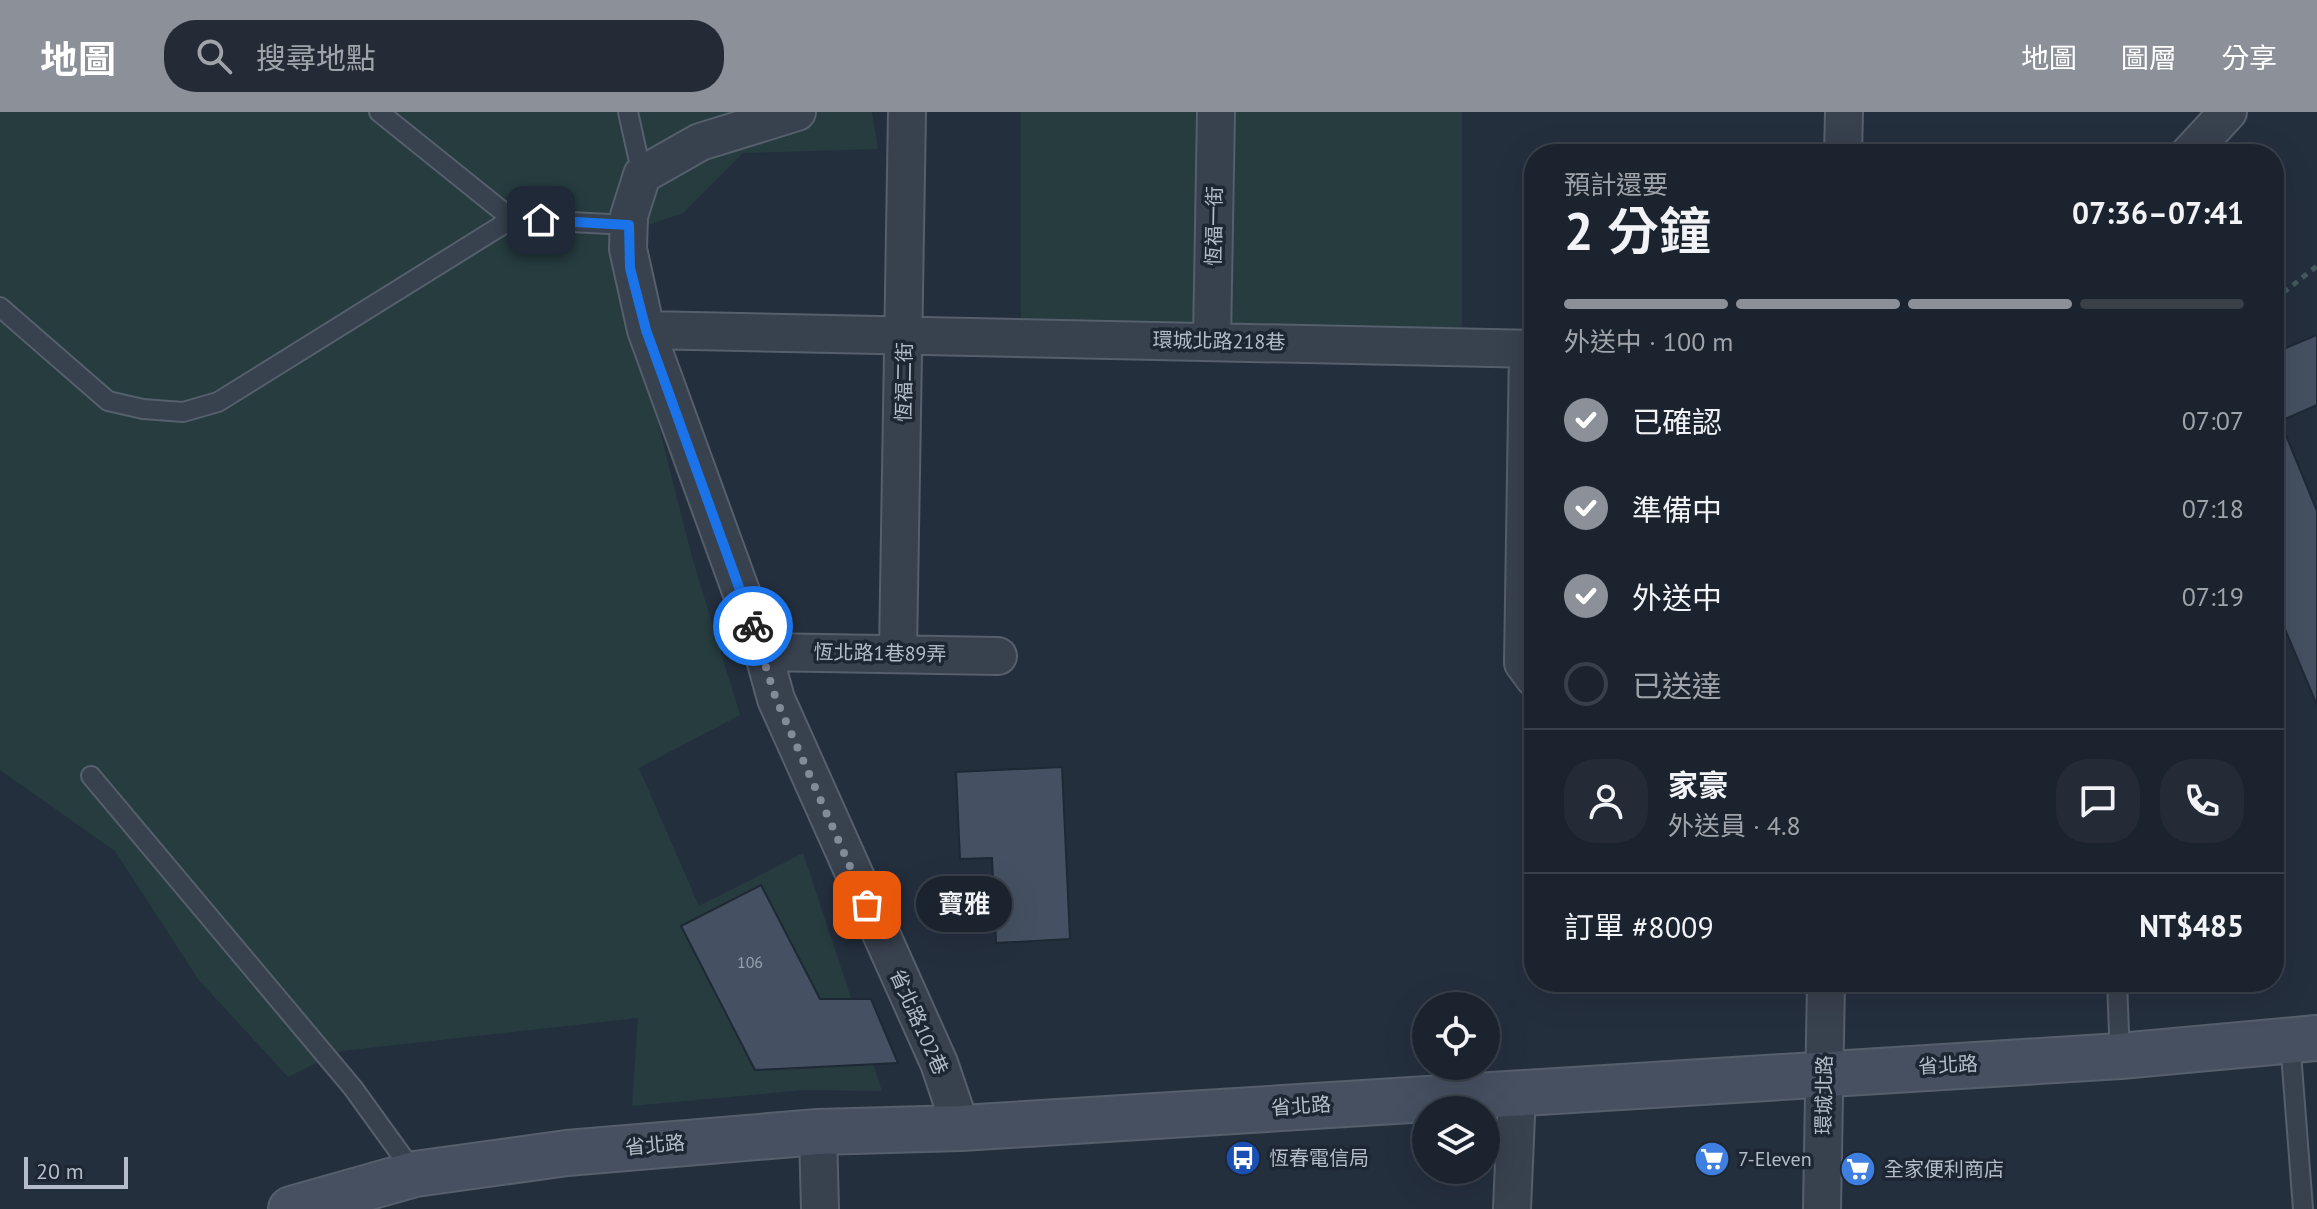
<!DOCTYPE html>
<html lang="zh-TW">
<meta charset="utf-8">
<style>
:root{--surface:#1b232e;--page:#242b36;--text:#f1f3f6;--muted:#a0a4aa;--line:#39404a;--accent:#8c9099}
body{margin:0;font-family:"PT Sans","Noto Sans TC",sans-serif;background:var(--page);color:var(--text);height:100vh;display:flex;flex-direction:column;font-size:30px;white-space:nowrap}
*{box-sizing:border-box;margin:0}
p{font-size:26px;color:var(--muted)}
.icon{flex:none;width:44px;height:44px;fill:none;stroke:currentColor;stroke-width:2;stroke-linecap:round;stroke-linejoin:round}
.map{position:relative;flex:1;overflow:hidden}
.sheet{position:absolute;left:1524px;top:32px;width:760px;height:848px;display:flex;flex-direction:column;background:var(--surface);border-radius:32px;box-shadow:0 8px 32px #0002,0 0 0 2px var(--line)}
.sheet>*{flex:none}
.buttons{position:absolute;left:1412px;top:880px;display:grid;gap:16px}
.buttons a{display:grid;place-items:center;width:88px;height:88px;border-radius:50%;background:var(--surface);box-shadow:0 8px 32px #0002,0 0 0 2px var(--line);font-size:40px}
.scale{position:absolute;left:24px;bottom:20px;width:104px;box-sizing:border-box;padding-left:8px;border:4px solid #b4bcc9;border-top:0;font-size:22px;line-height:28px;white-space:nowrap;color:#b4bcc9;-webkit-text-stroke:6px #1d2633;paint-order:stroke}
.pin{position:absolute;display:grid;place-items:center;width:68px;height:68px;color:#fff;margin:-34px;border-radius:16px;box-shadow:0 4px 12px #0006}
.courier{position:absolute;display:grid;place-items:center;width:80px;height:80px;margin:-40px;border:6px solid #1a73e8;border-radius:50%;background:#fff;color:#222;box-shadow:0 2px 10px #0007}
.bubble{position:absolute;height:56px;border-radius:28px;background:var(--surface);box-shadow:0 8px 32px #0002,0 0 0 2px var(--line);font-size:26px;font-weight:600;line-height:56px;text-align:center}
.headline em{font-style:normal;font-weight:600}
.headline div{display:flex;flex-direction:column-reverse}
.headline{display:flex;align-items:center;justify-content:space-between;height:136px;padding:0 40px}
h1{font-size:52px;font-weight:600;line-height:60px}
.bar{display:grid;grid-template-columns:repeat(4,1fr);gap:12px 8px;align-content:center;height:96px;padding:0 40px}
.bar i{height:10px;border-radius:6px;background:var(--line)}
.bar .active{background:var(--accent)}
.bar p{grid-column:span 4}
.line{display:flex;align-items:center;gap:20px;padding:0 40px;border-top:2px solid var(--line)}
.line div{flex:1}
.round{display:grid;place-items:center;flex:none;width:84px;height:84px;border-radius:32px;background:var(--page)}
ol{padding:0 40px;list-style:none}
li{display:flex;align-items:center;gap:24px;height:88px}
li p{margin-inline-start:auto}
li .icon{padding:8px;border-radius:50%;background:var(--accent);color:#fff;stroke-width:4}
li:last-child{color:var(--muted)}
li i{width:44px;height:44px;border:4px solid var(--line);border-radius:50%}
header{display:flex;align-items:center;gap:48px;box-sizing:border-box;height:112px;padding:0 40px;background:var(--accent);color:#fff}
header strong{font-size:38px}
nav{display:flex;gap:44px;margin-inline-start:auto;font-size:28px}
.search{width:560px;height:72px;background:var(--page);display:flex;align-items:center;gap:20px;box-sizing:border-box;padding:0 28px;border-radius:32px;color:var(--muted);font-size:30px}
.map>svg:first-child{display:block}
.green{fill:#263c3f}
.building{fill:#455162;stroke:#1f2835;stroke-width:2}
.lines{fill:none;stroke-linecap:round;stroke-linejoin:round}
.lane-casing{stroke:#565f6c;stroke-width:22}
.street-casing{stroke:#565f6c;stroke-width:40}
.secondary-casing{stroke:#565f6c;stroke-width:48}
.path{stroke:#44595c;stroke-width:5;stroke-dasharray:6 6;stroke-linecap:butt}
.lane{stroke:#38414e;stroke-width:18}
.street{stroke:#38414e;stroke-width:36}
.secondary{stroke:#465061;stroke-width:44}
.done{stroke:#828b98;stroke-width:8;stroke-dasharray:0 14.4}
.route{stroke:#1a73e8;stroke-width:10}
.labels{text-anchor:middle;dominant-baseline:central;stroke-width:7;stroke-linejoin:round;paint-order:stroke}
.number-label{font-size:16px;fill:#98a1af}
.street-label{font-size:20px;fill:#b4bcc9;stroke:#1d2633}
.poi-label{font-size:20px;fill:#b4bcc9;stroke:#1d2633;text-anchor:start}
</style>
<header>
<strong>地圖</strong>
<div class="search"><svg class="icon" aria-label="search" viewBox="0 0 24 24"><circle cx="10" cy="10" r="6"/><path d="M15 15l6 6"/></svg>搜尋地點</div>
<nav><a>地圖</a><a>圖層</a><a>分享</a></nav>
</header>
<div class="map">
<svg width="2317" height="1097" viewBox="0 0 2317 1097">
<rect width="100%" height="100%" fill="#242f3e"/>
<path class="green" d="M0 0H872L878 37 743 41 683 101 611 126 692 445 740 603 639 656 699 794 803 741 882 979 805 978 632 994 638 906 341 939 288 965 198 867 115 739 0 658Z
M1021 0H1462V230L1021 216Z"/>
<path class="building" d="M2317 223V293L2278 310 2274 300V241Z
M2285 321 2317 399V593L2274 491V326Z
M1062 655 1070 827 996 831 992 746 960 747 956 660Z
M761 773 820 887H871L898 951 755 958 681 814Z"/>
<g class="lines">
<defs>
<path id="lane" d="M379 0 512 107 629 113
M628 0 642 63
M0 195 108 289 143 297 183 300 218 290 512 107
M91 664 353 976 415 1062
M2117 870 2120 944
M2290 928 2303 1097"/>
<path id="street" d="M797 0 700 30 642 63 629 104 628 137 646 218 763 540 776 587 939 951 961 1016
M1843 42 1844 0
M2189 42 2228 0
M646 218 1534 237
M1212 228 1216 0
M1528 237 1523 551 1534 566
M763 540 998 544
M898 540 907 0
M818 1020 820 1097
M1512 1097 1517 980
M1822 1097 1826 870"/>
<path id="secondary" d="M291 1097 415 1062 567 1041 818 1020 961 1016 2120 944 2317 926"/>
</defs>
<use href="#lane" class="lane-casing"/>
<use href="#street" class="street-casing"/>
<use href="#secondary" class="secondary-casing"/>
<path class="path" d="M2274 188 2317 154"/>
<use href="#lane" class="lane"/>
<use href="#street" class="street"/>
<use href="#secondary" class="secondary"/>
</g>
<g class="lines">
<path class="done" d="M753 514 776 587 867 793"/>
<path class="route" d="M541 108 629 113 630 156 646 218 753 514"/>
</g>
<defs>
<symbol id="bus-disc" viewBox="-11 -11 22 22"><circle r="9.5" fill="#1a4fb4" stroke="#1d2633"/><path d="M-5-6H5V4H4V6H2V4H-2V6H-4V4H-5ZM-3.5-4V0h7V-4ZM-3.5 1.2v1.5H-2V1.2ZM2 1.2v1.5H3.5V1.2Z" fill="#fff"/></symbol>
<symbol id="supermarket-disc" viewBox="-11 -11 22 22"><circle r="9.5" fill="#3f7fe0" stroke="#1d2633"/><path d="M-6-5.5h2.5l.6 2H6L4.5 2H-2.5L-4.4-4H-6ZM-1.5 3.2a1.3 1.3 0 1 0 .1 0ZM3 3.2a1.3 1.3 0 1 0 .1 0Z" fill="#fff"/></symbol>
</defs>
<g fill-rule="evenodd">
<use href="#bus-disc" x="1223" y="1026" width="40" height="40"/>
<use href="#supermarket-disc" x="1692" y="1027" width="40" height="40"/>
<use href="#supermarket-disc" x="1838" y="1037" width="40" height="40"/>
</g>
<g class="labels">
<g class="number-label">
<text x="750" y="850">106</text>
</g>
<g class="street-label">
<text transform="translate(1214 114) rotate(-89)">恆福一街</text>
<text transform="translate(1219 229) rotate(1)">環城北路218巷</text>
<text transform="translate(904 270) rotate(-89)">恆福二街</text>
<text transform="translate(880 541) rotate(1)">恆北路1巷89弄</text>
<text transform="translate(919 910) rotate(66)">省北路102巷</text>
<text transform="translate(1948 953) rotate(-3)">省北路</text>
<text transform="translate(1824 983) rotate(-89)">環城北路</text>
<text transform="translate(1301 994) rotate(-4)">省北路</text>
<text transform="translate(655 1033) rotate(-5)">省北路</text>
</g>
<g class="poi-label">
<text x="1269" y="1046">恆春電信局</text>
<text x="1738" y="1047">7-Eleven</text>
<text x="1884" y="1057">全家便利商店</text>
</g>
</g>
</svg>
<div class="buttons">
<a><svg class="icon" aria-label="locate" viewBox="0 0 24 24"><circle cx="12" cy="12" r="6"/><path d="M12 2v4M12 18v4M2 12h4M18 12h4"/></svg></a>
<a><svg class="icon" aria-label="layers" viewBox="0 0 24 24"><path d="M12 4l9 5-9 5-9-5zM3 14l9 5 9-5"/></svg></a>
</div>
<div class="scale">20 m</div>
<div class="pin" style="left:867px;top:793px;background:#ea580c"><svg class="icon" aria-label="bag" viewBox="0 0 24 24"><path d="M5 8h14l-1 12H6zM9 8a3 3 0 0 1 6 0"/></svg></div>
<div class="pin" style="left:541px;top:108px;background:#1f2937"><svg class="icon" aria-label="home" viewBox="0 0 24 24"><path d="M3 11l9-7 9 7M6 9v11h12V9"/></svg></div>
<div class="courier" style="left:753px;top:514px"><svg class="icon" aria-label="bike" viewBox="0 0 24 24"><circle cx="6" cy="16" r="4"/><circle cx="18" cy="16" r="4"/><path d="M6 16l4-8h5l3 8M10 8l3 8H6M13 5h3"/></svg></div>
<div class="bubble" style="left:916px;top:764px;width:96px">寶雅</div>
<section class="sheet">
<div class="headline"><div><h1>2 分鐘</h1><p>預計還要</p></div><em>07:36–07:41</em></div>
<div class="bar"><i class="active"></i><i class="active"></i><i class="active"></i><i></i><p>外送中 · 100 m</p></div>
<ol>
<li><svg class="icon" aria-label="check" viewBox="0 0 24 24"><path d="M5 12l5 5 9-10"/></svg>已確認<p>07:07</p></li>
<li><svg class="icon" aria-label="check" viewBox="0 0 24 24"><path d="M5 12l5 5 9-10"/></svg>準備中<p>07:18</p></li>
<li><svg class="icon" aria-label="check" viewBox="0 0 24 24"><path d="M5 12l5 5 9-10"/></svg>外送中<p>07:19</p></li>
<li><i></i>已送達</li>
</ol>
<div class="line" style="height:144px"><a class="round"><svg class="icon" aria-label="person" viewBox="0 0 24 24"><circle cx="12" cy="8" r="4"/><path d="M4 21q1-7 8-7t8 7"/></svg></a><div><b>家豪</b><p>外送員 · 4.8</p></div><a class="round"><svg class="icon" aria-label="chat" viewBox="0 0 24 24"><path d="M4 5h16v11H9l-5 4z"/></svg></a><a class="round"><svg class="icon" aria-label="phone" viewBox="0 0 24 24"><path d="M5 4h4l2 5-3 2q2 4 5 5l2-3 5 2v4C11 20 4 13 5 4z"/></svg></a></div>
<div class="line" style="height:104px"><div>訂單 #8009</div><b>NT$485</b></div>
</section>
</div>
